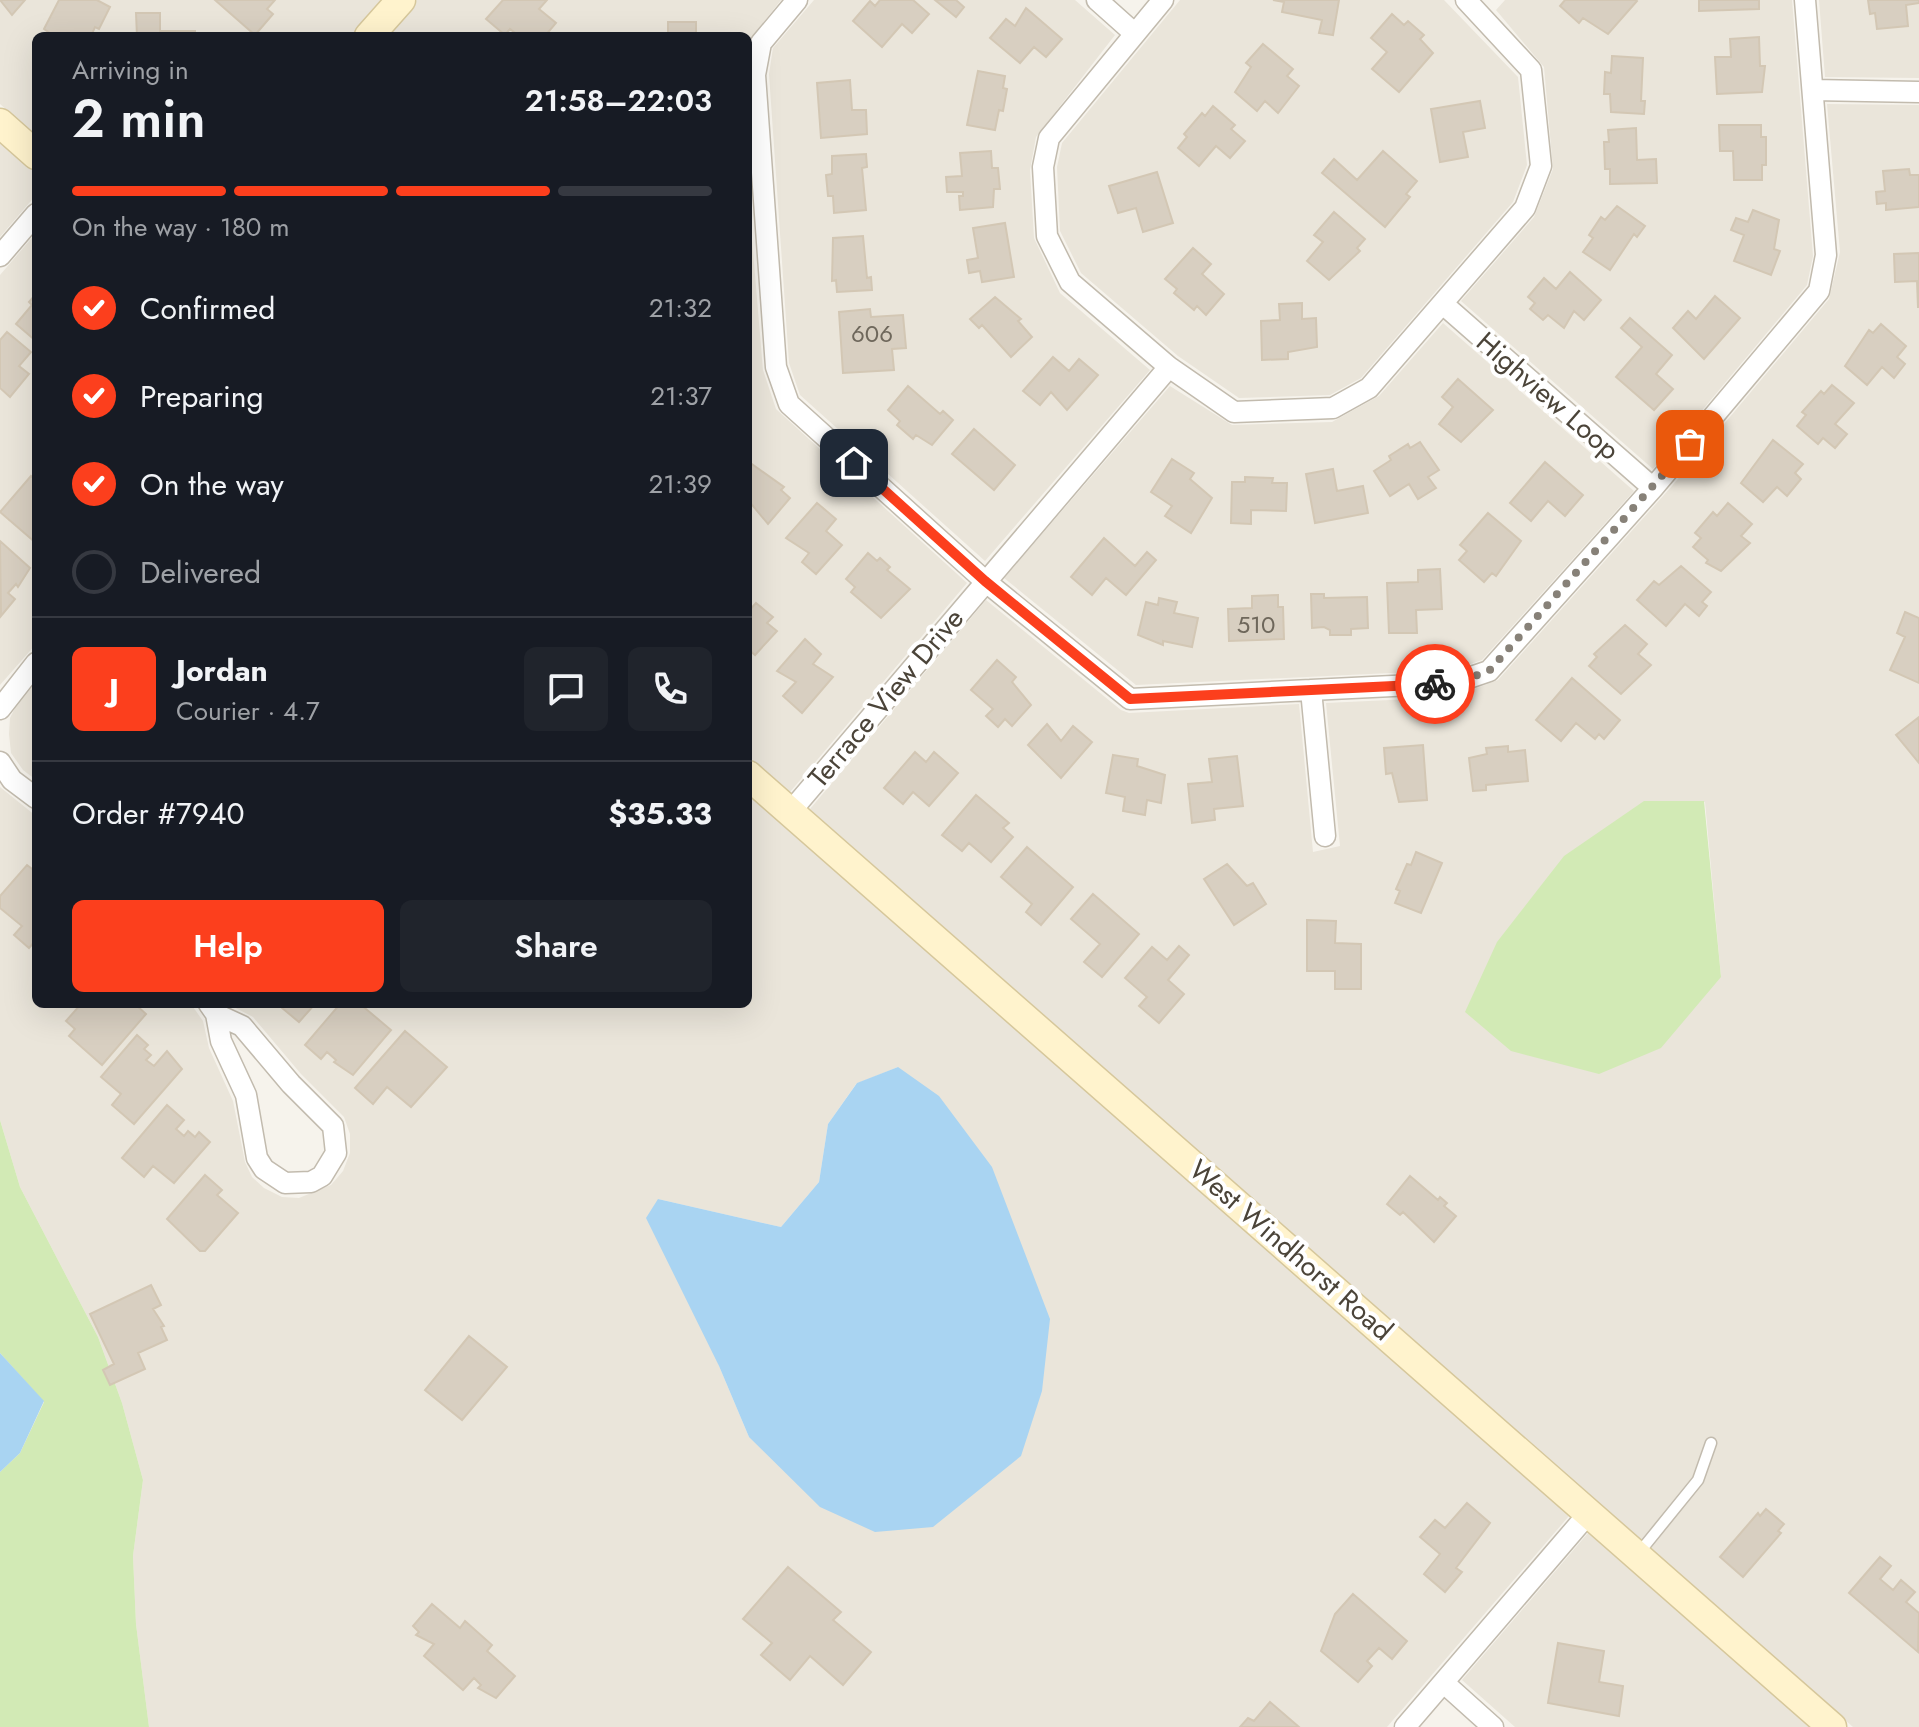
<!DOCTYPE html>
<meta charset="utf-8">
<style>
:root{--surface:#171b24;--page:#20242c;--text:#f1f3f6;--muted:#9ea1a6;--line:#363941;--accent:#fc3f1d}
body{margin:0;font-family:Jost,sans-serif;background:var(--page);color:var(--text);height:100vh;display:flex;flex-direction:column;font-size:30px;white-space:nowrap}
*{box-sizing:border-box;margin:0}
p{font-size:26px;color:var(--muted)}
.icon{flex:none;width:44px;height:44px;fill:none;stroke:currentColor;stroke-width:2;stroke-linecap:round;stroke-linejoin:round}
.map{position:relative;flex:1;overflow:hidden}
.side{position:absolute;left:32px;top:32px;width:720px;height:976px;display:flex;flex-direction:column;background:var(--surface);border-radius:12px;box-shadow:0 8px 32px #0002}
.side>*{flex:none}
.pin{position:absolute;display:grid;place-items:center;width:68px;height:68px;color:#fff;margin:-34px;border-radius:16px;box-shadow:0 4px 12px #0006}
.courier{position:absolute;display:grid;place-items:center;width:80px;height:80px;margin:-40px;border:6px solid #fc3f1d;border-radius:50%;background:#fff;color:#222;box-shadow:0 2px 10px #0007}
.headline em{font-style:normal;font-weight:600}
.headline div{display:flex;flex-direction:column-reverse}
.headline{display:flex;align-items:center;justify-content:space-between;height:136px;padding:0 40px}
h1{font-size:52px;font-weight:600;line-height:60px}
.bar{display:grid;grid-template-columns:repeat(4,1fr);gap:12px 8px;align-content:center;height:96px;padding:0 40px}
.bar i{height:10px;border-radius:6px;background:var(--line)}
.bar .selected{background:var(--accent)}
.bar p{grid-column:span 4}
.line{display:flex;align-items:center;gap:20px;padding:0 40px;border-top:2px solid var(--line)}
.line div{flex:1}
.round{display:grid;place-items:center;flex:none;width:84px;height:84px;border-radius:12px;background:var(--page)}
ol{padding:0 40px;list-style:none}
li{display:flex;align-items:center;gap:24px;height:88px}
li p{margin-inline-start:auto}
li .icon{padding:8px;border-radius:50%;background:var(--accent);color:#fff;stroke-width:4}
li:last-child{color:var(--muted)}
li i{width:44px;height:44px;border:4px solid var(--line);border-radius:50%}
.primary-button{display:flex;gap:16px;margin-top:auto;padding:16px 40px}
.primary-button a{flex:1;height:92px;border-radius:12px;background:var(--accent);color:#fff;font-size:32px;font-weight:600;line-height:92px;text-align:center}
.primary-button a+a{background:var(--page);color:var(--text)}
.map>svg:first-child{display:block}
.residential{fill:#eae5da;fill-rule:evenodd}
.green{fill:#d2eab5}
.water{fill:#a9d4f2}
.building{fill:#d8cfc1;stroke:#d3c7b4;stroke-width:2}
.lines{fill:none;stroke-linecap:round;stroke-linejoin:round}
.lane-casing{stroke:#c2bbae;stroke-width:13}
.street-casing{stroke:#c2bbae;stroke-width:23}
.secondary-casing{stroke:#d6c79b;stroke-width:31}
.lane{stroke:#fff;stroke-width:10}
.street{stroke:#fff;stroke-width:20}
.secondary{stroke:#fff3cd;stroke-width:28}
.done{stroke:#878178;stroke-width:8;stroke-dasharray:0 14.4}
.route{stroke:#fc3f1d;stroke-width:10}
.labels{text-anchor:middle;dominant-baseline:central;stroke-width:8;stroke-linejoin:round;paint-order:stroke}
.number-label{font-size:24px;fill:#6e675b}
.street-label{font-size:28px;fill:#4b4439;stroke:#fff}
</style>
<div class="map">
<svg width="1919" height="1727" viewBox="0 0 1919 1727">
<rect width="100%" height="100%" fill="#f6f3ec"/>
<path class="residential" d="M0 0H384L353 36H36V136L0 104Z
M417 0H781L748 42V36H386Z
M814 0H1075L1115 35 1036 137 1030 170 1034 238 1060 293 1150 370 985 561 800 395 789 363 769 74 773 48Z
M1180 0H1444L1518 77 1527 165 1513 202 1361 378 1330 395 1239 398 1178 356 1081 273 1060 231 1057 167 1062 143Z
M1505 0H1792L1813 256 1807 285 1653 469 1461 301 1534 217 1553 169 1544 67 1496 10Z
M1819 0H1919V78L1825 77Z
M1827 104 1919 105V1727H1853L810 809 986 600 1121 710 1129 713 1299 704 1313 852 1340 846 1326 703 1453 697 1498 680 1672 486 1829 299 1840 252ZM1644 801 1705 802 1721 977Z
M0 142 36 174V195L0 237Z
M36 233V644L0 685V275Z
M748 239H752L763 370 776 409 967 583 790 792 748 756Z
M1443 323 1634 491 1482 660 1453 670 1136 685 1004 578 1170 386 1232 425 1332 422 1379 396Z
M36 682V780L23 770 11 753 9 734 10 718 17 704Z
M0 787 36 816V1004H191L203 1021 209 1048 233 1101 245 1162 252 1177 264 1188 282 1197 299 1198 331 1185 343 1171 350 1153V1134L344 1117 301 1074 253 1017 228 1004H748V793L1569 1516 1387 1727H149L136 1624 133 1556 143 1480 122 1403 98 1337 20 1187 0 1120ZM898 1067 749 1437 719 1366 658 1199 781 1227 819 1182 828 1124 856 1084Z
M1588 1533 1810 1727H1515L1462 1680Z"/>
<path class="green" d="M1644 801H1704L1721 977 1661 1048 1599 1074 1511 1051 1465 1012 1497 942 1564 856Z
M0 1120 20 1187 98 1337 122 1403 143 1480 133 1556 136 1624 149 1727H0V1472L20 1453 44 1402 0 1353Z"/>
<path class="water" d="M898 1067 939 1096 992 1167 1050 1319 1042 1391 1021 1456 933 1527 875 1532 820 1507 749 1437 719 1366 646 1218 658 1199 781 1227 819 1182 828 1124 857 1083Z
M0 1353 44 1401 20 1453 0 1472Z"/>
<path class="building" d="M0 0H25L12 15Z
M59 0H97L110 7 99 29 95 27 91 36H54L44 29Z
M215 0H275L267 9 273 14 255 35Z
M503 0H547L539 9 556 23 545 36H519L510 29 505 35 486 19Z
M880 0H913L929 14 912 33 902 24 882 47 853 21 870 1 875 6Z
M935 0H956L964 7 956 17Z
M1273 0H1339L1333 35 1319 33 1322 20 1282 12 1284 2Z
M1565 0H1636L1637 1 1608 34 1583 18 1579 23 1560 6Z
M1699 0H1759V9L1699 11Z
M1868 0H1919V3L1906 5 1908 26 1877 29 1875 13 1870 14Z
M1026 8 1062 39 1046 57 1034 47 1020 63 990 38 1006 19 1015 26Z
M136 13H160V31H195V36H137Z
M1392 14 1404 25 1408 21 1424 35 1420 39 1433 53 1399 92 1372 69 1387 52 1371 38Z
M668 22H696V35L701 36H668Z
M1759 37 1760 66H1765L1762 92 1717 94 1715 57H1731L1730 39Z
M1263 44 1293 69 1287 76 1299 86 1278 113 1265 101 1257 111 1235 92 1251 67 1246 63Z
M1612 56 1643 58 1641 101H1645L1644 114 1611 112 1610 94H1604L1605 72 1611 73Z
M978 71 1005 76 1003 88 1007 89 1003 111 999 110 995 130 967 125Z
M850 80 852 110H866L867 134 821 138 817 83Z
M1480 101 1485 128 1463 132 1468 157 1440 162 1431 109Z
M1213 106 1235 125 1231 129 1245 141 1230 158 1216 146 1199 166 1178 148 1187 137 1184 134 1202 113 1205 116Z
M1719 125H1761V137H1766V165H1762V180H1734L1733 151H1720Z
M1636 128 1637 160 1656 159 1657 183 1610 184V169H1605L1604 142H1609L1608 130Z
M991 151 992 168H998L1000 189H994L993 207 960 210 959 196H963V192H947L946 177 962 176 960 153Z
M1383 151 1417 181 1406 194 1410 197 1385 227 1322 173 1334 159 1357 180Z
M866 154 867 167 862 168 866 210 834 213 833 196H828L826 175 832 174V156Z
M1909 169 1910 175H1919V207L1886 210V203L1877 204 1876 192 1885 191 1883 171Z
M1157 172 1173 223 1143 232 1136 208 1118 213 1109 186Z
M1617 206 1645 226 1637 237 1634 234 1610 270 1583 252 1593 238 1589 235 1601 217 1605 220Z
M1753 210 1779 220 1774 249 1780 251 1771 275 1734 261 1744 235 1731 230 1736 218 1748 222Z
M1334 212 1365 239 1357 248 1360 251 1329 280 1307 261 1323 242 1314 235Z
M1005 223 1014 277 982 282 980 271 969 273 967 260 978 258 973 228Z
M863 236 867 278 871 277 872 290 837 292 836 280 832 281 833 238Z
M1193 248 1211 264 1202 274 1224 294 1206 315 1197 306 1194 310 1174 293 1177 289 1165 279Z
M1919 253V307H1918L1917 281 1895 282 1894 254Z
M1570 272 1601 300 1584 320 1574 311 1564 328 1548 315 1543 320 1530 309 1535 303 1528 297 1544 278 1556 289Z
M36 294V341L16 324 32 305 29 302Z
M1715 296 1740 318 1704 359 1673 328 1688 311 1696 319Z
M995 297 1021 319 1018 321 1032 337 1011 357 982 325 979 328 970 319Z
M1302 303V319L1316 318 1317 347 1288 352V359L1262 360 1261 321 1280 320 1279 304Z
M870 309 871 317 903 315 906 348 892 349 894 370 843 373 839 312Z
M1630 318 1672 355 1656 374 1673 389 1654 410 1616 377 1642 347 1621 328Z
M1881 324 1906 346 1897 357 1905 364 1894 378 1882 367 1867 385 1845 366 1869 330 1873 333Z
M7 332 31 352 19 366 29 374 10 397 0 388V340Z
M1053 357 1069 371 1079 359 1098 375 1067 410 1051 392 1040 405 1023 391Z
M1458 379 1493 410 1461 442 1439 424 1453 407 1442 397Z
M1832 385 1854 403 1835 424 1847 434 1835 448 1823 438 1818 444 1797 426 1806 415 1802 412 1821 391 1824 394Z
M908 386 940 414 943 411 953 420 932 445 916 435 913 439 897 425 900 421 888 410Z
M974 429 1015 465 994 490 952 454Z
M1773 440 1803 464 1795 473 1801 479 1787 496 1777 487 1763 502 1741 483Z
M1420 442 1439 470 1428 477 1436 488 1418 499 1409 484 1390 496 1374 471 1391 460 1389 456 1408 444 1410 448Z
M1172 459 1194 473 1190 479 1212 498 1191 533 1165 516 1172 506 1151 492Z
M749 462 784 487 781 490 790 498 768 524 748 500Z
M1545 462 1583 495 1565 516 1548 501 1531 521 1510 503Z
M1333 469 1337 491 1363 486 1368 513 1315 523 1306 474Z
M31 476 36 480V543L0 512Z
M1245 477 1273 478 1272 483H1287L1286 511 1251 510V524L1231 523 1232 482H1245Z
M817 503 836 519 826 531 842 545 816 574 802 562 809 553 786 538Z
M1728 503 1752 524 1741 536 1750 543 1721 571 1706 563 1708 560 1693 547 1701 538 1695 533 1713 512 1717 516Z
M1488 513 1521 541 1496 576 1492 573 1484 582 1459 560 1467 551 1460 545Z
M1104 538 1135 566 1147 552 1156 560 1126 595 1106 578 1092 595 1071 577Z
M0 541 30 568 18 587 16 584 8 593 15 599 1 616Z
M868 553 877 561 880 558 890 567 887 570 910 589 881 618 851 592 855 587 846 579Z
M1681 566 1711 592 1702 602 1707 606 1699 616 1685 604 1666 626 1637 600 1654 581 1659 585Z
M1440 569 1442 609 1416 610 1417 633H1389L1387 583 1418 582V570Z
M1311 594H1324V598L1367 597 1368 628 1351 629V635H1330V630L1324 627 1312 628Z
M1278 595V607H1283L1284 639 1229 641 1228 609 1252 608V596Z
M1159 598 1177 602 1174 613 1198 618 1192 647 1163 641V645L1138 635 1146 602 1158 605Z
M756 603 773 617 767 623 777 631 755 655 748 649V612Z
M1905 612 1919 618V683L1890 670 1905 637 1897 633Z
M1625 625 1647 644 1638 654 1651 665 1621 694 1589 666 1597 657 1594 654Z
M805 639 821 654 813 664 833 677 802 713 783 696 796 682 777 671Z
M997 660 1016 677 1012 682 1031 705 1012 726 1005 719 998 727 986 716 993 709 971 690Z
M1572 678 1620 720 1604 739 1599 734 1595 739 1576 723 1561 741 1536 720Z
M1919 717V763L1896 735Z
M1047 724 1061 741 1073 726 1092 742 1061 778 1028 745Z
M1423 745 1427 800 1399 802 1392 773 1386 774 1384 748Z
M1508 746V752L1525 750 1528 781 1486 785V790L1473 791 1469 758 1487 754 1486 748Z
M915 752 926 762 934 752 958 773 929 806 913 792 903 804 884 788Z
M1113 755 1138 759 1137 766 1165 775 1161 803 1147 800 1145 815 1123 811 1125 797 1106 793Z
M1237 756 1243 806 1214 809 1215 820 1192 823 1188 784 1212 782 1209 759Z
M976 795 1009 823 1003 828 1013 837 991 862 969 843 962 851 942 835Z
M1027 847 1073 887 1041 925 1026 912 1032 904 1001 877Z
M1416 852 1442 863 1421 913 1395 903 1400 891 1396 889 1407 864 1411 865Z
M1227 864 1247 886 1253 883 1266 904 1234 925 1204 879Z
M27 865 36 872V940L29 948 14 935 22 926 0 908V896Z
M1093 894 1139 934 1102 977 1084 962 1100 944 1071 919Z
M1307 920 1336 921 1335 943 1361 944V989H1335V971H1307Z
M1179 946 1189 955 1168 980 1184 994 1159 1023 1139 1006 1147 997 1125 978 1152 947 1167 960Z
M81 1004H135L146 1014 102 1065 69 1036 75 1029 66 1021Z
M283 1004H315L299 1022 282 1008Z
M340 1004H360L391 1030 353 1075 334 1062 336 1060 327 1052 321 1059 305 1045Z
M405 1031 447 1067 411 1107 387 1087 373 1104 355 1088Z
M137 1035 148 1045 144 1049 151 1055 146 1060 154 1066 167 1051 182 1069 134 1124 112 1105 121 1094 101 1077Z
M167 1105 184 1120 176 1129 184 1136 188 1131 195 1137 199 1132 210 1142 174 1183 153 1166 144 1177 122 1158Z
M205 1175 222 1190 217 1195 238 1213 205 1251H200L167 1219Z
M1410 1176 1438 1200 1440 1197 1447 1203 1444 1206 1456 1216 1434 1242 1403 1212 1400 1215 1387 1204Z
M151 1285 161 1305 153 1309 164 1326 161 1327 167 1340 138 1353 145 1369 110 1385 103 1370 114 1364 90 1314Z
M469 1336 507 1367 462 1420 425 1390Z
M1467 1503 1490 1523 1456 1568 1462 1572 1445 1592 1424 1574 1440 1554 1420 1537 1435 1520 1445 1528Z
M1766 1509 1784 1524 1778 1531 1781 1533 1743 1577 1720 1557 1758 1513 1760 1516Z
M1880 1557 1891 1566 1880 1579 1893 1590 1901 1580 1915 1592 1906 1602 1919 1613 1918 1652 1849 1593Z
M788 1567 841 1612 833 1620 871 1652 843 1685 810 1656 790 1680 761 1655 772 1643 743 1619Z
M1353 1594 1407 1641 1392 1659 1379 1648 1367 1661 1372 1666 1358 1682 1321 1651 1335 1614Z
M432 1604 460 1628 465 1621 492 1645 487 1651 515 1676 496 1698 478 1688 481 1685 474 1678 463 1690 424 1656 434 1644 416 1635 419 1632 413 1626Z
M1558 1643 1604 1651 1599 1682 1623 1686 1619 1716 1548 1703Z
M1270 1702 1299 1727H1240L1248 1718 1254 1721Z"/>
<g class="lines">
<defs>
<path id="lane" d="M1638 1554 1698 1480 1711 1443"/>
<path id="street" d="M797 0 761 43 755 75 776 367 789 404 985 581 1130 699 1454 683 1489 671 1653 488 1819 291 1826 255 1805 0
M1097 0 1134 33
M1163 0 1049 138 1043 167 1047 236 1070 282 1169 367 1234 412 1333 408 1369 388 1525 208 1541 166 1531 70 1466 0
M1813 90 1919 92
M0 256 36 214
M1443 304 1653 488
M1311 690 1325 836
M0 709 36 663
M0 762 12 780 36 798
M791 811 1169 367
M209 1004 216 1014 221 1041 246 1095 257 1158 264 1169 285 1183 311 1182 322 1176 336 1153 333 1126 291 1084 242 1026 216 1014
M1444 1683 1493 1727
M1405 1727 1588 1514"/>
<path id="secondary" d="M369 36 401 0
M0 123 36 155
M748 775 1832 1727"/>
</defs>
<use href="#lane" class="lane-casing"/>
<use href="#street" class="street-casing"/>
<use href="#secondary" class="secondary-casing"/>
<use href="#lane" class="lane"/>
<use href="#street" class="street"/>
<use href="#secondary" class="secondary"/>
</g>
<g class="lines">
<path class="done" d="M1435 684 1454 683 1489 671 1690 444"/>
<path class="route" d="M854 463 985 581 1130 699 1435 684"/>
</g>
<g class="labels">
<g class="number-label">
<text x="872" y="333">606</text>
<text x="1256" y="624">510</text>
</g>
<g class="street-label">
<text transform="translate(1548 396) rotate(41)">Highview Loop</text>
<text transform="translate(886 698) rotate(-50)">Terrace View Drive</text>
<text transform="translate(1291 1250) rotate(41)">West Windhorst Road</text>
</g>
</g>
</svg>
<div class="pin" style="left:1690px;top:444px;background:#ea580c"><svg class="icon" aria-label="bag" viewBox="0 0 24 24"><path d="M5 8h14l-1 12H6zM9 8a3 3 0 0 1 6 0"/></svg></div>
<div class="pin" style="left:854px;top:463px;background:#1f2937"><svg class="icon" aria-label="home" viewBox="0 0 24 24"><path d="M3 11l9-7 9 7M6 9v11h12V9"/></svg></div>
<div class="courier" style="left:1435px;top:684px"><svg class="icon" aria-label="bike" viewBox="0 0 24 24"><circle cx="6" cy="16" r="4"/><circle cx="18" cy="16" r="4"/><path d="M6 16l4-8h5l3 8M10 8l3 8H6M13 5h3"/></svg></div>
<section class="side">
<div class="headline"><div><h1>2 min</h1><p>Arriving in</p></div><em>21:58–22:03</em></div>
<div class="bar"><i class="selected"></i><i class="selected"></i><i class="selected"></i><i></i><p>On the way · 180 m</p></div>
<ol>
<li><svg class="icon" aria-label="check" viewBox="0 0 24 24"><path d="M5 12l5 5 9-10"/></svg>Confirmed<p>21:32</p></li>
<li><svg class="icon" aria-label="check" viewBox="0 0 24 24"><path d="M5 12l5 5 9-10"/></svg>Preparing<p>21:37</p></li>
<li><svg class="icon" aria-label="check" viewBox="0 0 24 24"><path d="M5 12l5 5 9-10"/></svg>On the way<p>21:39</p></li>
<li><i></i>Delivered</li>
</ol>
<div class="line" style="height:144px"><b class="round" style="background:var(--accent);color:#fff">J</b><div><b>Jordan</b><p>Courier · 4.7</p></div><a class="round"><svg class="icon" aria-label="chat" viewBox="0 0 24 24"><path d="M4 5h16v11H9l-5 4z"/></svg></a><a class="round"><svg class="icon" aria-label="phone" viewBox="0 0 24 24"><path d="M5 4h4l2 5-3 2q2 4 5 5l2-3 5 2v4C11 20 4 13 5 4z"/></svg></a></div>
<div class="line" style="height:104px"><div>Order #7940</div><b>$35.33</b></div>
<div class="primary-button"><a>Help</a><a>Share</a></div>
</section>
</div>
